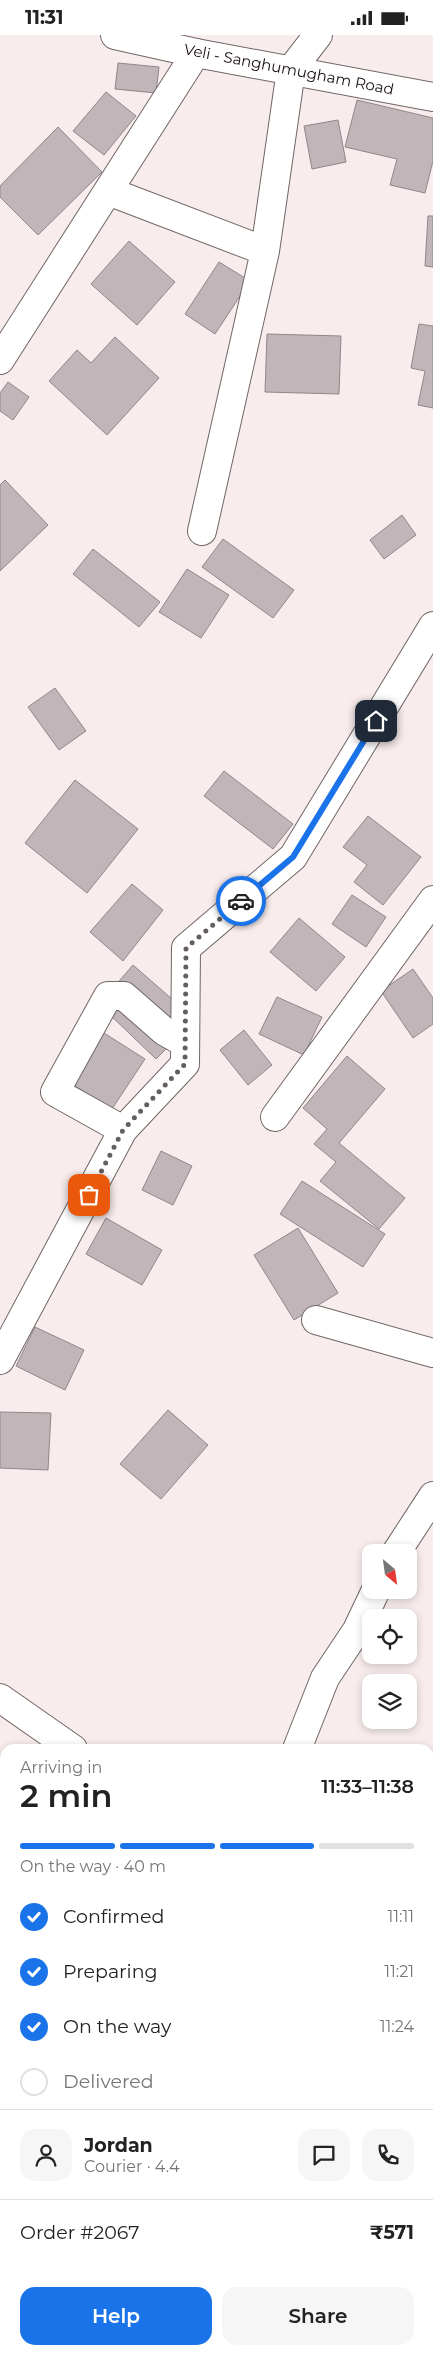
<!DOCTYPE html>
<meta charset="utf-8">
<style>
:root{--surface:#fff;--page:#f6f6f6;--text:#222;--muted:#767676;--line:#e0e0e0;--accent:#1a73e8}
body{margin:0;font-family:Montserrat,sans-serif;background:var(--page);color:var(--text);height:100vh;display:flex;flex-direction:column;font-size:19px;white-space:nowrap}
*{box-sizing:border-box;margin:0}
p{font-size:16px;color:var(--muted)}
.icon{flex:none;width:28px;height:28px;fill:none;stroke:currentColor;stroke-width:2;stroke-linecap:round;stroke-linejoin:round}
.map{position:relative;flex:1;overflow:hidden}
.side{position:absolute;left:0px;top:1709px;width:434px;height:611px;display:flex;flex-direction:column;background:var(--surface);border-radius:15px 15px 0 0;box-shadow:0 2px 8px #0003}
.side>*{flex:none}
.needle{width:32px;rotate:151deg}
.controls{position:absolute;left:362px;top:1509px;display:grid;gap:10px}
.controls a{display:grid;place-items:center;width:55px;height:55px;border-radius:10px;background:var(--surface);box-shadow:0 2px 8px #0003;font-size:25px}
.pin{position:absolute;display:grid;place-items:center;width:42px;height:42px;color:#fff;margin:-21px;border-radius:10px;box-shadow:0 2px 8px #0006}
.courier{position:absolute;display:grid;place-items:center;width:50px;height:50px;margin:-25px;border:4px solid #1a73e8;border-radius:50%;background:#fff;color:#222;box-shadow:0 1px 6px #0007}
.headline em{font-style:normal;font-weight:600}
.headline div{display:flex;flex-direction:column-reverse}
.headline{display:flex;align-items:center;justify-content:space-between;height:85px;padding:0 20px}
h1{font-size:32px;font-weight:600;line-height:38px}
.bar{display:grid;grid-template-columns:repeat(4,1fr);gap:8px 5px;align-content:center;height:60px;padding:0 20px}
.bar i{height:6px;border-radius:4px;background:var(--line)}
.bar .active{background:var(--accent)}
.bar p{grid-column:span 4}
.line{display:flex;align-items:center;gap:12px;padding:0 20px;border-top:1px solid var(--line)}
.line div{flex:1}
.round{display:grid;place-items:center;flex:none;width:52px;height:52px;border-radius:15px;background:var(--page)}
ol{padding:0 20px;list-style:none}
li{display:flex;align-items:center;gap:15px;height:55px}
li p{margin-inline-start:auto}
li .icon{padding:5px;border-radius:50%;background:var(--accent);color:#fff;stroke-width:4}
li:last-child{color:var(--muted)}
li i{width:28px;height:28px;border:2px solid var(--line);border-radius:50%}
.primary-button{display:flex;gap:10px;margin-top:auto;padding:10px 20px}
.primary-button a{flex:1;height:58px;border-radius:15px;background:var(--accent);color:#fff;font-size:20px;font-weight:600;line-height:58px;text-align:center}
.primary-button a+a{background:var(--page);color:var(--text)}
.status{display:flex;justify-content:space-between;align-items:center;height:35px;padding:0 25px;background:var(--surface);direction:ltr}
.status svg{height:14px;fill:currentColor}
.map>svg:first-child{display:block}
.building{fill:#c0b6ba;stroke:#90878b}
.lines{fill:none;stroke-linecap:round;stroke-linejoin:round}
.minor-casing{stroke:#706665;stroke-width:30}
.secondary-casing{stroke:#706665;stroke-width:30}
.minor{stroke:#fff;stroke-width:28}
.secondary{stroke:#fff;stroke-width:28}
.done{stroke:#655e5e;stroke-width:5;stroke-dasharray:0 9}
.route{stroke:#1a73e8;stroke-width:6}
.labels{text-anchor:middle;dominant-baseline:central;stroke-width:4;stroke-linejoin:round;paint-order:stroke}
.street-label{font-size:15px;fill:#161212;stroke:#fefcfc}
</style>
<div class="status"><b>11:31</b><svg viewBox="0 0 49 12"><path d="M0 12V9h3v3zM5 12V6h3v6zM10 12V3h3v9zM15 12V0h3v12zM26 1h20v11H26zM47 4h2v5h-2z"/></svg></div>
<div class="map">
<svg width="433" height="2319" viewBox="0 0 433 2319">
<rect width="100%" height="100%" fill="#f8ecec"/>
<path class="building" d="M118 28 159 32 156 58 115 54Z
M106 57 136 81 104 120 73 96Z
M357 65 433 83V126L425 158 390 150 397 124 345 112Z
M338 85 346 127 312 134 304 91Z
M58 92 102 137 38 200 0 162V151Z
M428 181H433V232L425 231Z
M129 206 175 247 137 290 91 249Z
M219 227 250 246 215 299 185 279Z
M419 289 433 291V373L418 370 425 336 411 333Z
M267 299 341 301 339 359 265 357Z
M115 302 159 343 107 400 49 346 77 315 91 328Z
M8 347 29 362 13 385 0 376V358Z
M5 445 48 490 0 536V450Z
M402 480 416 500 384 524 370 505Z
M223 504 294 555 273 583 202 532Z
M93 514 160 567 139 592 73 539Z
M187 534 229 560 201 603 159 577Z
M55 653 86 696 59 715 28 672Z
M224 736 293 789 273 814 204 761Z
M75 745 138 794 87 858 25 808Z
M368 781 421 822 383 870 354 847 367 830 343 812Z
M132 849 163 875 123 926 90 897Z
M352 860 386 882 366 912 332 889Z
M299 883 345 922 316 956 270 917Z
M133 930 180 971 162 993 114 952Z
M413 934 433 963V989L413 1003 381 956Z
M124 962 172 1008 156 1024 108 978Z
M277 962 322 982 304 1020 259 999Z
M244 995 272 1030 248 1050 220 1015Z
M104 998 145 1024 112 1074 72 1049Z
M347 1021 385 1054 339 1108 405 1163 379 1194 320 1146 336 1127 314 1109 327 1094 303 1073Z
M161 1116 192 1131 173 1170 142 1155Z
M302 1146 385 1199 363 1232 280 1179Z
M106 1183 162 1215 142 1250 86 1219Z
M298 1193 338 1258 294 1285 254 1220Z
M35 1292 84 1315 65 1355 16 1331Z
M168 1375 208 1410 161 1464 120 1429Z
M0 1377 51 1378 48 1435 0 1433Z"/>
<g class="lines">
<defs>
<path id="minor" d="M108 156 265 216
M0 325 196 18
M202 496 265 216 291 35 318 0
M275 1082 433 865
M123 1095 55 1057 108 961H124L164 996 185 1008
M316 1285 433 1318
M0 1325 123 1095 185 1029 186 913 293 822 433 591
M396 1518 433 1461
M0 1663 73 1714
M297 1714 325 1643 357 1595 376 1555
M429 1893 433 1895"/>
<path id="secondary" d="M115 0 196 18 433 62
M7 2315 21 2319"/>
</defs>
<use href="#minor" class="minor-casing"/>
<use href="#secondary" class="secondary-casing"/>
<use href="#minor" class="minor"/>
<use href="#secondary" class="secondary"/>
</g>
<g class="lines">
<path class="done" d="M89 1160 123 1095 185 1029 186 913 241 866"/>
<path class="route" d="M241 866 293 822 376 686"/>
</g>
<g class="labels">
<g class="street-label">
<text transform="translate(289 34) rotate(11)">Veli - Sanghumugham Road</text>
</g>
</g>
</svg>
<div class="controls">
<a><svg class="needle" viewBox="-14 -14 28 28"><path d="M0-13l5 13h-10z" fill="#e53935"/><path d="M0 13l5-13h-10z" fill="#767676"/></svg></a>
<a><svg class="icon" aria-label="locate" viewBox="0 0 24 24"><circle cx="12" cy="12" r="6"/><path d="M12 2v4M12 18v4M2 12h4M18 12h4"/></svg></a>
<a><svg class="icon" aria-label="layers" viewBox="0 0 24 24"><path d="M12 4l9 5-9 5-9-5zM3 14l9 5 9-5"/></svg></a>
</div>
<div class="pin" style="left:89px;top:1160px;background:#ea580c"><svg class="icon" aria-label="bag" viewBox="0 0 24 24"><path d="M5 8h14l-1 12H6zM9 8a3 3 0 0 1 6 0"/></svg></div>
<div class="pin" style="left:376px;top:686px;background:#1f2937"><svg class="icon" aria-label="home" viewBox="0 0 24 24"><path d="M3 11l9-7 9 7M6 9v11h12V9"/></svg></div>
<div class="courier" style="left:241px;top:866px"><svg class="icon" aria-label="car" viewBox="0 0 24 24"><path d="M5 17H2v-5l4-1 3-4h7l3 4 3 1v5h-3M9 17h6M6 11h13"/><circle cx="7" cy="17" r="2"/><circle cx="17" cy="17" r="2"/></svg></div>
<section class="side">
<div class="headline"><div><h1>2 min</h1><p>Arriving in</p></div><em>11:33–11:38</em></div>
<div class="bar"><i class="active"></i><i class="active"></i><i class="active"></i><i></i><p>On the way · 40 m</p></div>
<ol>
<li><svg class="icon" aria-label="check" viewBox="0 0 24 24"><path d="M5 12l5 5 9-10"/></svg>Confirmed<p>11:11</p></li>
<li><svg class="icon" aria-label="check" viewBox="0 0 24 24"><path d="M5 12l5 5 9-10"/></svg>Preparing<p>11:21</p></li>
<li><svg class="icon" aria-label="check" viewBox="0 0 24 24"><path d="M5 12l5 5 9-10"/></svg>On the way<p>11:24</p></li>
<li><i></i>Delivered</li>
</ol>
<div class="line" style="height:90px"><a class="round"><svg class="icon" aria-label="person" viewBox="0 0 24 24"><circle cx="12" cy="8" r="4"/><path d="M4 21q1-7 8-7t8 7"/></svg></a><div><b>Jordan</b><p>Courier · 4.4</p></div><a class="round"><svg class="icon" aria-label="chat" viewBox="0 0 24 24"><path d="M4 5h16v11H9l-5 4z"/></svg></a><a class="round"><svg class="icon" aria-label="phone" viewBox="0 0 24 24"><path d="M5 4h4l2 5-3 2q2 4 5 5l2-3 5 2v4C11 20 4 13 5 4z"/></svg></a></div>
<div class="line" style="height:65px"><div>Order #2067</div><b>₹571</b></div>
<div class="primary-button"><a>Help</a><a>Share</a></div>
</section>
</div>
